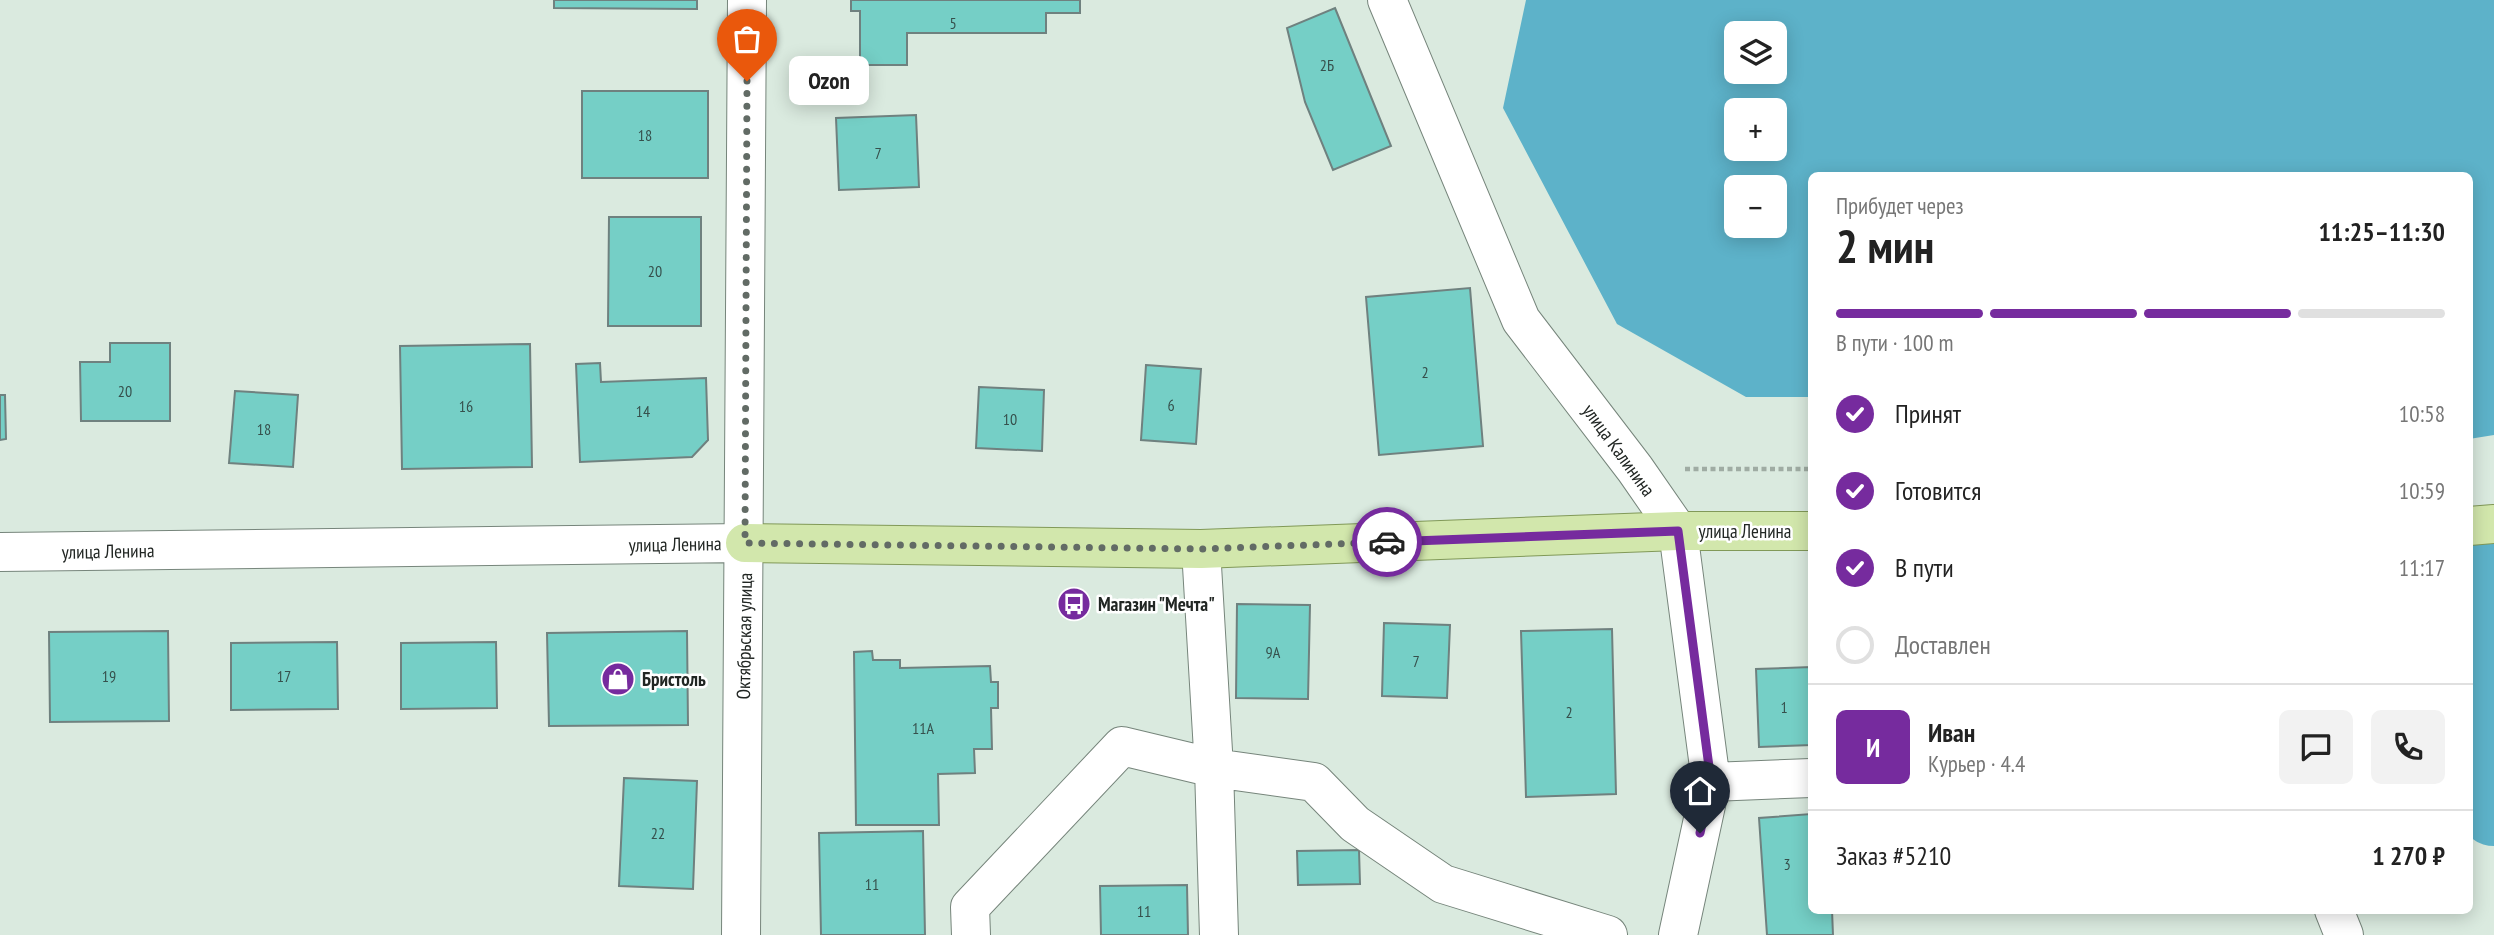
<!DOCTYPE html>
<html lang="ru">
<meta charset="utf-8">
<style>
:root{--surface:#fff;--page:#f2f2f2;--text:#222;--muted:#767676;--line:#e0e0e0;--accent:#762b9e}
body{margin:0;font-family:"PT Sans Narrow",sans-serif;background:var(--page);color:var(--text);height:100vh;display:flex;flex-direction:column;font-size:26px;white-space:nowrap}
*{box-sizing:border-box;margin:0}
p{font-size:23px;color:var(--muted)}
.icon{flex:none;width:38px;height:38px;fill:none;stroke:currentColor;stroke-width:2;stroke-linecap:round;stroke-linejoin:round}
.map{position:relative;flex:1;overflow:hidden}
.sheet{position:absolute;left:1808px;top:172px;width:665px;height:742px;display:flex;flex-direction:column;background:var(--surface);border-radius:10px;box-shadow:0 4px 18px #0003}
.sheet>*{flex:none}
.controls{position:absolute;left:1724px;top:21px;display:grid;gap:14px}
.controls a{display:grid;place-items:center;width:63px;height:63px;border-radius:10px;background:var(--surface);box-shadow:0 4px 18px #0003;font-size:35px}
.pin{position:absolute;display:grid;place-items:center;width:60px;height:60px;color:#fff;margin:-72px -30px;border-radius:50% 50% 50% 0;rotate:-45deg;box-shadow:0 0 7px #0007}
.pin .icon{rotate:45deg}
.courier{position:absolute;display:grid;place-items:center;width:70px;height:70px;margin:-35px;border:5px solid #762b9e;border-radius:50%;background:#fff;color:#222;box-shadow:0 2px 9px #0007}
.bubble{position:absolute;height:49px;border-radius:10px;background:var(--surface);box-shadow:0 4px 18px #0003;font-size:23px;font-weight:700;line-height:49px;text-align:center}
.overview em{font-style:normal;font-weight:700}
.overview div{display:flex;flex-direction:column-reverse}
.overview{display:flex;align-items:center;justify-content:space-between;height:119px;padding:0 28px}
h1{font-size:46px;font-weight:700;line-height:52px}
.bar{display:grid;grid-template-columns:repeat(4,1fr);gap:10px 7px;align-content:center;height:84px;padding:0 28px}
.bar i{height:9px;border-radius:5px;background:var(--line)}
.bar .selected{background:var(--accent)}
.bar p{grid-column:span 4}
.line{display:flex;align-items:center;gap:18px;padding:0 28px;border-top:2px solid var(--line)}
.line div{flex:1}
.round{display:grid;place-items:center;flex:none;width:74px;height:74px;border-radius:10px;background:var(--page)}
ol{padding:0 28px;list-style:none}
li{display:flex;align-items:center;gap:21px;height:77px}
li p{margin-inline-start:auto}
li .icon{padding:7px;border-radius:50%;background:var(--accent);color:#fff;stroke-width:4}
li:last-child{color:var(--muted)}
li i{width:38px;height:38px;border:4px solid var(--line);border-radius:50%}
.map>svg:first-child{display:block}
.water{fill:#5db2c9;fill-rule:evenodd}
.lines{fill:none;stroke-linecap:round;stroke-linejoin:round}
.river{stroke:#5db2c9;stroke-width:74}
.building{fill:#75cfc6;stroke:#6f817f;stroke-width:2}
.minor-casing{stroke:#76857b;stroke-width:40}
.major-casing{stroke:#819958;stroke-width:40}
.path{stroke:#9faca3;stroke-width:4.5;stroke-dasharray:5 3.5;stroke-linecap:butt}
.minor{stroke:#fff;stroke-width:38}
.major{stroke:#d2e7ac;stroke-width:38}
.done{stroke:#626b65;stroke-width:7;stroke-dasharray:0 12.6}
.route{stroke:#762b9e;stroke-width:9}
.labels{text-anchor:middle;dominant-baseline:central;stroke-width:5;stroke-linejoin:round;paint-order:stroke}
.number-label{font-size:16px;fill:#36504c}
.street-label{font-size:19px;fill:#212623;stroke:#fff}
.poi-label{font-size:19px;font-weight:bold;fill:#212623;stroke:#fff;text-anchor:start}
</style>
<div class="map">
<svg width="2494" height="935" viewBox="0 0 2494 935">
<rect width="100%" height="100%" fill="#daeadf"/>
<path class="water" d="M1526 0H2494V435L2469 439V175H1811V397H1746L1617 324 1503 108ZM1736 33H1774V72H1736ZM1736 110H1774V149H1736ZM1736 187H1774V226H1736Z"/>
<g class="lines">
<path class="river" d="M2469 557 2494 809"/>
</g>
<path class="building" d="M554 0H697V9L554 8Z
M851 0H1080V13H1046V33H907V65H860V11H851Z
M1335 8 1391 146 1333 170 1305 102 1287 28Z
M582 91H708V178H582Z
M916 115 919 187 839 190 836 118Z
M609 217H701V326H608Z
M1470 288 1483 446 1379 455 1366 297Z
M110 343H170V421H81L80 362H110Z
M530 344 532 467 402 469 400 346Z
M600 363 601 382 706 378 708 440 692 457 580 462 576 364Z
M1146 365 1201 369 1196 444 1141 440Z
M979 387 1044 390 1042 451 976 448Z
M235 391 298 395 293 467 229 463Z
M0 395H5L6 439 0 440Z
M1237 604 1310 605 1308 699 1236 698Z
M1384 623 1450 625 1447 698 1382 696Z
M1612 629 1616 794 1526 797 1521 631Z
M168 631 169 721 50 722 49 632Z
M687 631 688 725 549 726 547 633Z
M337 642 338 709 231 710V643Z
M496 642 497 708 401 709V643Z
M872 651 873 660H900V668L990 666 991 682H998V708H991L992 749H974L975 773 938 774 939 825H856L854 652Z
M1811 667V745L1759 747 1756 669Z
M624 778 697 781 693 889 619 886Z
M1811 814V910H1832L1833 935H1767L1759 818Z
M923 831 925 935H821L819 833Z
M1359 850 1360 884 1298 885 1297 851Z
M1187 885 1188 935H1101L1100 886Z"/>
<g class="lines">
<defs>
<path id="minor" d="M1387 0 1521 320 1635 469 1678 531 1711 782 1678 935
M1201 549 1214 768 1219 935
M0 552 745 543
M1711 782 1811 778
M2334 910 2344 935
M741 935 747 0
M971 935 970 907 1122 746 1214 768 1314 782 1355 824 1443 884 1608 935"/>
<path id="major" d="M2469 526 2494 524
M745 543 1201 549 1678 531H1811"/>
</defs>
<use href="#minor" class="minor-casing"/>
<use href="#major" class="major-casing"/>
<path class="path" d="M1685 469H1811"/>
<use href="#minor" class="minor"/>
<use href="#major" class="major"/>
</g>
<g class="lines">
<path class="done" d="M747 81 745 543 1201 549 1387 542"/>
<path class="route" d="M1387 542 1678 531 1711 782 1700 833"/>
</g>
<defs>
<symbol id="bus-disc" viewBox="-11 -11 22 22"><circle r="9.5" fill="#762b9e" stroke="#fff"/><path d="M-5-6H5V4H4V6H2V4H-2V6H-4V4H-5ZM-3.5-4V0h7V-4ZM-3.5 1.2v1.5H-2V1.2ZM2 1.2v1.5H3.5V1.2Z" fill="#fff"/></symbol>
<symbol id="shop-disc" viewBox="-11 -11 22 22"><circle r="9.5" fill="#762b9e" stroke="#fff"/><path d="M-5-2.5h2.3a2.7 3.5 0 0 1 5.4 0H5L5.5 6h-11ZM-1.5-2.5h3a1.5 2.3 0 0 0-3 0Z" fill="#fff"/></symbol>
</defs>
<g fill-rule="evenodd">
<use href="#bus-disc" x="1055" y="585" width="38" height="38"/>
<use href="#shop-disc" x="599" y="660" width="38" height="38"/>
</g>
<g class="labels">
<g class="number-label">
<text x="953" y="23">5</text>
<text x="1327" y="65">2Б</text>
<text x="645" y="135">18</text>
<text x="878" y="153">7</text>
<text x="655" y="271">20</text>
<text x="1425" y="372">2</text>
<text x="125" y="391">20</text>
<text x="1171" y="405">6</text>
<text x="466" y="406">16</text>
<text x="643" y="411">14</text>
<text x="1010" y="419">10</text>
<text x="264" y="429">18</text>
<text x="1273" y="652">9А</text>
<text x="1416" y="661">7</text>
<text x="109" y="676">19</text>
<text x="284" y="676">17</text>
<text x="1784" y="707">1</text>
<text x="1569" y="712">2</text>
<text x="923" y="728">11А</text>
<text x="658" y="833">22</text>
<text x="1787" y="864">3</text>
<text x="872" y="884">11</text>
<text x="1144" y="911">11</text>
</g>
<g class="street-label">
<text transform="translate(1619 450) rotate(54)">улица Калинина</text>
<text x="1745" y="531">улица Ленина</text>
<text transform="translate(675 544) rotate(-1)">улица Ленина</text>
<text transform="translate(108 551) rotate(-1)">улица Ленина</text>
<text transform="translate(744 636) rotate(-89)">Октябрьская улица</text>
</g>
<g class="poi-label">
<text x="1098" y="604">Магазин "Мечта"</text>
<text x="642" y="679">Бристоль</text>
</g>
</g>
</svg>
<div class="controls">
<a><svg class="icon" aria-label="layers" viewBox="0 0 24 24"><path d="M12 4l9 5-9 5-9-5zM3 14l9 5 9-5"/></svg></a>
<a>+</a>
<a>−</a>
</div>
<div class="pin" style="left:747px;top:81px;background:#ea580c"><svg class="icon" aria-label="bag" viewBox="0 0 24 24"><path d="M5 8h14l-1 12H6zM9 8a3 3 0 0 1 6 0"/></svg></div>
<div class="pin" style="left:1700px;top:833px;background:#1f2937"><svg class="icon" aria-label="home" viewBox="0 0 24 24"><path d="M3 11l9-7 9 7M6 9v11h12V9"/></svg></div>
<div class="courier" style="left:1387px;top:542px"><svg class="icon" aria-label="car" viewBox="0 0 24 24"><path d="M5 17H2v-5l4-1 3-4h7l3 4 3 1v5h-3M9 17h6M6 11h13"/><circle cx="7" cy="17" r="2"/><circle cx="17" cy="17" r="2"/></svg></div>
<div class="bubble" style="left:789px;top:56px;width:80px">Ozon</div>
<section class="sheet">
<div class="overview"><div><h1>2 мин</h1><p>Прибудет через</p></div><em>11:25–11:30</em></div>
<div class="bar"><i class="selected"></i><i class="selected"></i><i class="selected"></i><i></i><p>В пути · 100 m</p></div>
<ol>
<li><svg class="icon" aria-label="check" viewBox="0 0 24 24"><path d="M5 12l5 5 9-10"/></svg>Принят<p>10:58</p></li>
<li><svg class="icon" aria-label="check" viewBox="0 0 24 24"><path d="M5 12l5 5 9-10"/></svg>Готовится<p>10:59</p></li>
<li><svg class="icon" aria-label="check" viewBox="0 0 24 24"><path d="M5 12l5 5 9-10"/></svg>В пути<p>11:17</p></li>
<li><i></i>Доставлен</li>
</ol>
<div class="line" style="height:126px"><b class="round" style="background:var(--accent);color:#fff">И</b><div><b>Иван</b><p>Курьер · 4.4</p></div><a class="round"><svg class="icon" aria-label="chat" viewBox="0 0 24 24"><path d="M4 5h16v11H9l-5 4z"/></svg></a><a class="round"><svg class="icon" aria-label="phone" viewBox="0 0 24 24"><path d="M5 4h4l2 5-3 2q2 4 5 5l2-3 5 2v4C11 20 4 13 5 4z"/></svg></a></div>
<div class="line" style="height:91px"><div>Заказ #5210</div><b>1 270 ₽</b></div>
</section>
</div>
